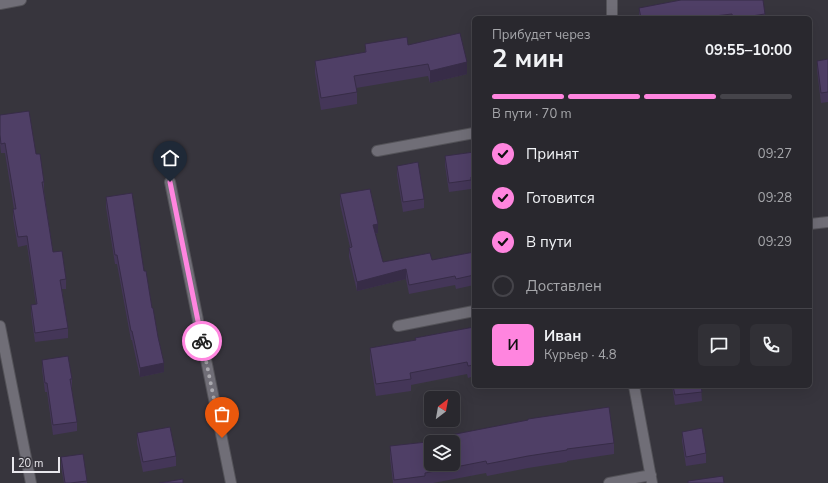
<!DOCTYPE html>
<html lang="ru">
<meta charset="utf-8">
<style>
:root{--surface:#29282e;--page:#313036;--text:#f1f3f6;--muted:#a5a6aa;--line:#45444a;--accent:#ff85df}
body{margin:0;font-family:"Nunito Sans",sans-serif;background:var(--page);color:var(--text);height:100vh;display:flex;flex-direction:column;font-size:15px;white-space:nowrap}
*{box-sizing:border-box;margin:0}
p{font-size:13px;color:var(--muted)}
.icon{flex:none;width:22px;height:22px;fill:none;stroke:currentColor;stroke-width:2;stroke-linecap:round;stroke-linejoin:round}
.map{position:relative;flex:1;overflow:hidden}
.panel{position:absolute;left:472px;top:16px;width:340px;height:372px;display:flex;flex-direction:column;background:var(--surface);border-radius:6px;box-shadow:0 4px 16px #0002,0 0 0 1px var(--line)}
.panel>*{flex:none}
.needle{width:26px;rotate:31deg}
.controls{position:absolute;left:424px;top:391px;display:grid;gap:8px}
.controls a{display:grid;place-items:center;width:36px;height:36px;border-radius:6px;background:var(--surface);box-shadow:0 4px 16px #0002,0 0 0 1px var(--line);font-size:20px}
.scale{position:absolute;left:12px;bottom:10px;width:48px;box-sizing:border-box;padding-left:4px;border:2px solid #e8e7ec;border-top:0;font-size:11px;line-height:14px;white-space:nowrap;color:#e8e7ec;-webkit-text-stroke:3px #37353d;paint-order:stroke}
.pin{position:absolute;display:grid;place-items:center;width:34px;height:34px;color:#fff;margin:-41px -17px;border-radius:50% 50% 50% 0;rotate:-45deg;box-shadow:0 0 4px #0007}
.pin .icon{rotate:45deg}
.courier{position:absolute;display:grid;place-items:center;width:40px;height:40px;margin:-20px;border:3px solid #ff85df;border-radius:50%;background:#fff;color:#222;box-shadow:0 1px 5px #0007}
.headline em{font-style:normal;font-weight:700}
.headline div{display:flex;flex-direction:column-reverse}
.headline{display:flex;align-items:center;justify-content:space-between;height:68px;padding:0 20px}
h1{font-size:26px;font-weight:700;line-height:30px}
.bar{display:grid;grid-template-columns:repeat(4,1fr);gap:6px 4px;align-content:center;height:48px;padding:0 20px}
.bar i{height:5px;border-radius:3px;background:var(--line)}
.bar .on{background:var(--accent)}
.bar p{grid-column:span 4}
.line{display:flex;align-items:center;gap:10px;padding:0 20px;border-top:1px solid var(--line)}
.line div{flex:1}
.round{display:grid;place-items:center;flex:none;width:42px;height:42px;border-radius:6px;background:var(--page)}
ol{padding:0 20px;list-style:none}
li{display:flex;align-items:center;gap:12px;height:44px}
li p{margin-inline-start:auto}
li .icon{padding:4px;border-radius:50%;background:var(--accent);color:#111;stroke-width:4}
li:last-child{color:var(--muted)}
li i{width:22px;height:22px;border:2px solid var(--line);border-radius:50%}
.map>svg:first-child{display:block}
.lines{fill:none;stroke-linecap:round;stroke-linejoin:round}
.minor-casing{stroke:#535258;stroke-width:12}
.minor{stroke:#706e77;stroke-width:10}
.wall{fill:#443658}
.shaded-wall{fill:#372c47}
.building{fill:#4f3f66;stroke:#372c47;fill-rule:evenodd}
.done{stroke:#aaa9af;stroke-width:4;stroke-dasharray:0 7.2}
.route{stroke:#ff85df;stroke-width:5}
</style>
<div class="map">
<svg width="828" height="483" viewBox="0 0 828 483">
<rect width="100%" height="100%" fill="#37353d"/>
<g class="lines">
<defs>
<path id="minor" d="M612 0V18
M0 4 21 0
M377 151 474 133
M170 182 231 483
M810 224 828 222
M0 326 31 483
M398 326 474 311
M634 386 652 483
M609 483 651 475"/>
</defs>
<use href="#minor" class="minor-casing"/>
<use href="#minor" class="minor"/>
</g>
<path class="wall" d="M639 8 765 14V18H639Z
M365 44 408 45 467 74 430 83 428 76 356 88 357 92V104L321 110 315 73V61L365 53Z
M828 59V102L821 103 817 70V61Z
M0 115 36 154 44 182V191L53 252 66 279V289H62L68 328V338L35 342 31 314V305L36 304 27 245 18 247 13 218V209H14L5 153H1L0 144Z
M474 152V186H471V189L449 192 445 165V156Z
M397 166 424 199V208L403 212 397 175Z
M340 194 378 233 375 234 383 262 432 260 474 252V285L456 289 455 285 409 294 406 279 357 291 349 257V248L350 247 340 204Z
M106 197 144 271 152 308 164 372 140 377 132 340H131L117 264H115L106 207Z
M474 327V376L468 378 467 374 411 385V391L376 396 370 360V348L415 340V338Z
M42 360 72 379V388H71L77 422V431L53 435 47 392H45L42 369Z
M672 386H701L702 401 675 405Z
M682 432 706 453V463L686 466 682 441Z
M137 433 176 456V466L143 472 137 443Z
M435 438 614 443V454L567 461V462L528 468 487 476 486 473 433 483H393L390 458V446L435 441Z
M61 457 87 481V483H64L61 466Z"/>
<path class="shaded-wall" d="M467 62V74L430 83V71Z
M378 224V233L373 234V225Z
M406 269V279L357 291V282Z
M164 363V372L140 377V368Z"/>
<path class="building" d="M681 0H763L765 14 738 18H733L732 14 697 18H641L639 8Z
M460 33 467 62 430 71 428 64 354 76 357 92 321 98 315 61 366 52 365 44 407 37 408 45Z
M828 59V92L821 93 817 61Z
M29 111 36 154H40L44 182H42L53 252 62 251 66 279 60 280 68 328 35 333 31 305 37 304 27 236 18 237 13 209H16L5 143 1 144 0 135V115Z
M474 152V176L471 177V180L449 183 445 156Z
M418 162 424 199 403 202 397 166Z
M370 189 378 224 373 225 383 262 430 253 432 260 474 252V275L456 279 455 276 409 285 406 269 357 282 349 248 352 247 340 194Z
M132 193 144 271H146L152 308H153L158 337 164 363 140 368 132 331H131L117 255H115L106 197Z
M474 327V365L468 366 467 362 410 373 411 379 376 384 370 348 416 340 415 338Z
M68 356 72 379H70L77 422 53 425 47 383H45L42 360Z
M673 386H701L702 392 675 395Z
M609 407 614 443 567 449V450L528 456 487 464 486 461 425 473V476L394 480 390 446 436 441 435 438 528 420V419ZM431 442H453V464H431Z
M170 427 176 456 143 462 137 433Z
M702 428 706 453 686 457 682 432Z
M83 454 87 481 70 483H65L61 457Z
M723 476 724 483H688V481Z
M183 479V483H159Z"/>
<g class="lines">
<path class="done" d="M202 341 222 438"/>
<path class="route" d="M170 182 202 341"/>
</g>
</svg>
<div class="controls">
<a><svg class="needle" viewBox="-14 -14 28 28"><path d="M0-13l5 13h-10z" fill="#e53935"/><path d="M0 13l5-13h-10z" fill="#a5a6aa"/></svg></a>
<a><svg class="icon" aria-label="layers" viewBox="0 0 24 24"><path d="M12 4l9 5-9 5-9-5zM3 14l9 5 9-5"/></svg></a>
</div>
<div class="scale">20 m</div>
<div class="pin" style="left:222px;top:438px;background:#ea580c"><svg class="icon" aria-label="bag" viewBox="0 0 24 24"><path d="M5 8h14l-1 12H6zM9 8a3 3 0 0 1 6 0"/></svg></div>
<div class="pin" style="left:170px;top:182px;background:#1f2937"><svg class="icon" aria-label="home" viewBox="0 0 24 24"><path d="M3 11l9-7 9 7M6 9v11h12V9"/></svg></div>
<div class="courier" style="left:202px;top:341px"><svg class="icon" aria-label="bike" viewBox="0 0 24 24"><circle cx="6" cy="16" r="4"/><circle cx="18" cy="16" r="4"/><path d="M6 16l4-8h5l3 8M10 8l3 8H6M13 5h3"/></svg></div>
<section class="panel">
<div class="headline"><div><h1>2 мин</h1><p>Прибудет через</p></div><em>09:55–10:00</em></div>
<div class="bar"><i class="on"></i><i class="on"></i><i class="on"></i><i></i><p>В пути · 70 m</p></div>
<ol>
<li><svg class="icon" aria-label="check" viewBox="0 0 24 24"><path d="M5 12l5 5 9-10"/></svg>Принят<p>09:27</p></li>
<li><svg class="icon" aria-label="check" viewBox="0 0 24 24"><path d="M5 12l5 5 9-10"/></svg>Готовится<p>09:28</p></li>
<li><svg class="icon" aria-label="check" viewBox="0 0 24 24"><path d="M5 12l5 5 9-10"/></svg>В пути<p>09:29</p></li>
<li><i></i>Доставлен</li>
</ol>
<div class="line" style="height:72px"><b class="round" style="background:var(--accent);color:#111">И</b><div><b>Иван</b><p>Курьер · 4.8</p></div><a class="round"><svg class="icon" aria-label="chat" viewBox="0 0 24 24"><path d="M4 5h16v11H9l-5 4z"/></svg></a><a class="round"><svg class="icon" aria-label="phone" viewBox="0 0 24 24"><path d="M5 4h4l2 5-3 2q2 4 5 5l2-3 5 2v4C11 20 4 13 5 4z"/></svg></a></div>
</section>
</div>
